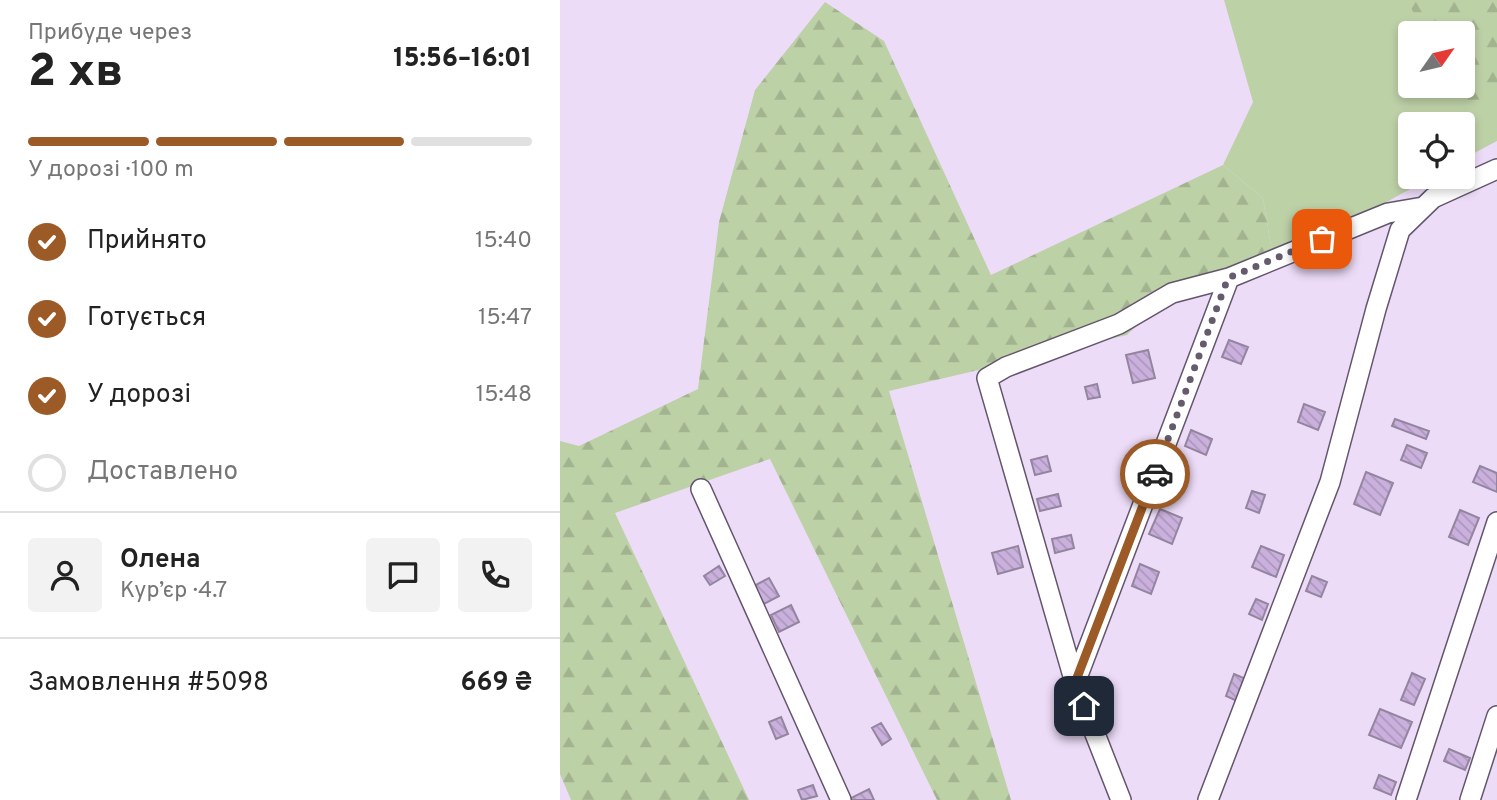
<!DOCTYPE html>
<html lang="uk">
<meta charset="utf-8">
<style>
:root{--surface:#fff;--page:#f2f2f2;--text:#222;--muted:#767676;--line:#e0e0e0;--accent:#9b5a26}
body{margin:0;font-family:Overpass,sans-serif;background:var(--page);color:var(--text);height:100vh;display:flex;flex-direction:column;font-size:26px;white-space:nowrap}
*{box-sizing:border-box;margin:0}
p{font-size:23px;color:var(--muted)}
.icon{flex:none;width:38px;height:38px;fill:none;stroke:currentColor;stroke-width:2;stroke-linecap:round;stroke-linejoin:round}
.map{position:relative;flex:1;overflow:hidden}
.side{display:flex;flex-direction:column;background:var(--surface);width:560px}
.side>*{flex:none}
.needle{width:46px;rotate:56deg}
.buttons{position:absolute;left:838px;top:21px;display:grid;gap:14px}
.buttons a{display:grid;place-items:center;width:77px;height:77px;border-radius:7px;background:var(--surface);box-shadow:0 4px 10px #0003;font-size:35px}
.pin{position:absolute;display:grid;place-items:center;width:60px;height:60px;color:#fff;margin:-30px;border-radius:14px;box-shadow:0 4px 10px #0006}
.courier{position:absolute;display:grid;place-items:center;width:70px;height:70px;margin:-35px;border:5px solid #9b5a26;border-radius:50%;background:#fff;color:#222;box-shadow:0 2px 9px #0007}
.overview em{font-style:normal;font-weight:800}
.overview div{display:flex;flex-direction:column-reverse}
.overview{display:flex;align-items:center;justify-content:space-between;height:119px;padding:0 28px}
h1{font-size:46px;font-weight:800;line-height:52px}
.bar{display:grid;grid-template-columns:repeat(4,1fr);gap:10px 7px;align-content:center;height:84px;padding:0 28px}
.bar i{height:9px;border-radius:5px;background:var(--line)}
.bar .on{background:var(--accent)}
.bar p{grid-column:span 4}
.line{display:flex;align-items:center;gap:18px;padding:0 28px;border-top:2px solid var(--line)}
.line div{flex:1}
.round{display:grid;place-items:center;flex:none;width:74px;height:74px;border-radius:7px;background:var(--page)}
ol{padding:0 28px;list-style:none}
li{display:flex;align-items:center;gap:21px;height:77px}
li p{margin-inline-start:auto}
li .icon{padding:7px;border-radius:50%;background:var(--accent);color:#fff;stroke-width:4}
li:last-child{color:var(--muted)}
li i{width:38px;height:38px;border:4px solid var(--line);border-radius:50%}
main{display:flex;flex:1;min-height:0}
.map>svg:first-child{display:block}
.green{fill:#bdd1a7;fill-rule:evenodd}
.forest{fill:url(#forest-firs)}
.building{fill:url(#building-back-hatch);stroke:#94859f;stroke-width:2}
.lines{fill:none;stroke-linecap:round;stroke-linejoin:round}
.street-casing{stroke:#63556c;stroke-width:22}
.street{stroke:#fff;stroke-width:19}
.done{stroke:#655b6c;stroke-width:7;stroke-dasharray:0 12.6}
.route{stroke:#9b5a26;stroke-width:9}
</style>
<main>
<section class="side">
<div class="overview"><div><h1>2 хв</h1><p>Прибуде через</p></div><em>15:56–16:01</em></div>
<div class="bar"><i class="on"></i><i class="on"></i><i class="on"></i><i></i><p>У дорозі · 100 m</p></div>
<ol>
<li><svg class="icon" aria-label="check" viewBox="0 0 24 24"><path d="M5 12l5 5 9-10"/></svg>Прийнято<p>15:40</p></li>
<li><svg class="icon" aria-label="check" viewBox="0 0 24 24"><path d="M5 12l5 5 9-10"/></svg>Готується<p>15:47</p></li>
<li><svg class="icon" aria-label="check" viewBox="0 0 24 24"><path d="M5 12l5 5 9-10"/></svg>У дорозі<p>15:48</p></li>
<li><i></i>Доставлено</li>
</ol>
<div class="line" style="height:126px"><a class="round"><svg class="icon" aria-label="person" viewBox="0 0 24 24"><circle cx="12" cy="8" r="4"/><path d="M4 21q1-7 8-7t8 7"/></svg></a><div><b>Олена</b><p>Кур’єр · 4.7</p></div><a class="round"><svg class="icon" aria-label="chat" viewBox="0 0 24 24"><path d="M4 5h16v11H9l-5 4z"/></svg></a><a class="round"><svg class="icon" aria-label="phone" viewBox="0 0 24 24"><path d="M5 4h4l2 5-3 2q2 4 5 5l2-3 5 2v4C11 20 4 13 5 4z"/></svg></a></div>
<div class="line" style="height:91px"><div>Замовлення #5098</div><b>669 ₴</b></div>
</section>
<div class="map">
<svg width="937" height="800" viewBox="0 0 937 800">
<defs>
<pattern id="forest-firs" width="22" height="20" patternUnits="userSpaceOnUse" patternTransform="scale(1.75)"><rect width="22" height="20" fill="#bdd1a7"/><path d="M5 1l3.5 6h-7zM16 11l3.5 6h-7z" fill="#a2b38f"/></pattern>
<pattern id="building-back-hatch" width="6" height="6" patternUnits="userSpaceOnUse" patternTransform="scale(1.75)"><rect width="6" height="6" fill="#cab0dd"/><path d="M-1 5l2 2M0 0l6 6M5-1l2 2" fill="none" stroke="#ad97bd"/></pattern>
</defs>
<rect width="100%" height="100%" fill="#eddcf8"/>
<path class="green" d="M664 0H937V141L903 159V124H850V177H872L714 264 703 198 663 165 693 102ZM850 33H903V86H850Z"/>
<path class="forest" d="M847 0H937V102L906 113 892 86H903V33H864Z
M265 2 324 41 431 275 663 165 703 198 714 264 601 303 567 335 329 391 451 800H377L210 459 55 513 189 800H11L0 774V441L19 446 138 389 159 222 195 90Z"/>
<path class="building" d="M669 340 688 347 681 364 662 357Z
M588 350 595 378 573 383 566 355Z
M537 384 540 397 528 399 525 387Z
M744 404 765 412 758 430 738 422Z
M835 419 869 431 866 439 832 426Z
M631 430 652 439 646 455 625 446Z
M847 445 867 453 861 468 841 460Z
M487 456 491 471 475 475 471 460Z
M920 466 937 473V492L913 482Z
M806 472 833 483 820 515 794 504Z
M692 491 705 495 699 513 686 508Z
M498 494 501 506 480 511 477 499Z
M600 509 622 518 612 544 589 534Z
M900 510 919 518 908 545 889 537Z
M511 535 514 548 495 553 492 539Z
M458 546 463 567 438 574 432 553Z
M701 546 724 555 716 577 692 567Z
M580 564 599 572 591 594 572 586Z
M159 566 165 576 150 585 144 576Z
M752 576 767 582 761 597 746 591Z
M209 578 219 596 204 604 194 586Z
M696 599 708 604 702 620 689 614Z
M231 605 239 622 219 632 211 615Z
M852 673 865 679 854 705 841 700Z
M674 674 686 679 677 701 666 696Z
M820 709 852 722 841 748 809 735Z
M221 717 228 734 216 739 209 722Z
M321 723 331 739 322 745 312 728Z
M889 749 910 758 905 770 884 761Z
M819 775 836 782 831 795 814 788Z
M253 785 257 796 242 800 238 790Z
M309 789 314 800H289V799Z"/>
<g class="lines">
<defs>
<path id="street" d="M141 489 281 800
M515 683 669 278 828 213 863 207
M561 800 515 683 427 378 446 367 559 324 612 293 669 278
M648 800 770 482 816 309 840 230 873 198 937 169
M846 800 937 522
M910 800 937 716"/>
</defs>
<use href="#street" class="street-casing"/>
<use href="#street" class="street"/>
</g>
<g class="lines">
<path class="done" d="M595 474 668 278 762 239"/>
<path class="route" d="M524 706 515 683 595 474"/>
</g>
</svg>
<div class="buttons">
<a><svg class="needle" viewBox="-14 -14 28 28"><path d="M0-13l5 13h-10z" fill="#e53935"/><path d="M0 13l5-13h-10z" fill="#767676"/></svg></a>
<a><svg class="icon" aria-label="locate" viewBox="0 0 24 24"><circle cx="12" cy="12" r="6"/><path d="M12 2v4M12 18v4M2 12h4M18 12h4"/></svg></a>
</div>
<div class="pin" style="left:762px;top:239px;background:#ea580c"><svg class="icon" aria-label="bag" viewBox="0 0 24 24"><path d="M5 8h14l-1 12H6zM9 8a3 3 0 0 1 6 0"/></svg></div>
<div class="pin" style="left:524px;top:706px;background:#1f2937"><svg class="icon" aria-label="home" viewBox="0 0 24 24"><path d="M3 11l9-7 9 7M6 9v11h12V9"/></svg></div>
<div class="courier" style="left:595px;top:474px"><svg class="icon" aria-label="car" viewBox="0 0 24 24"><path d="M5 17H2v-5l4-1 3-4h7l3 4 3 1v5h-3M9 17h6M6 11h13"/><circle cx="7" cy="17" r="2"/><circle cx="17" cy="17" r="2"/></svg></div>
</div>
</main>
